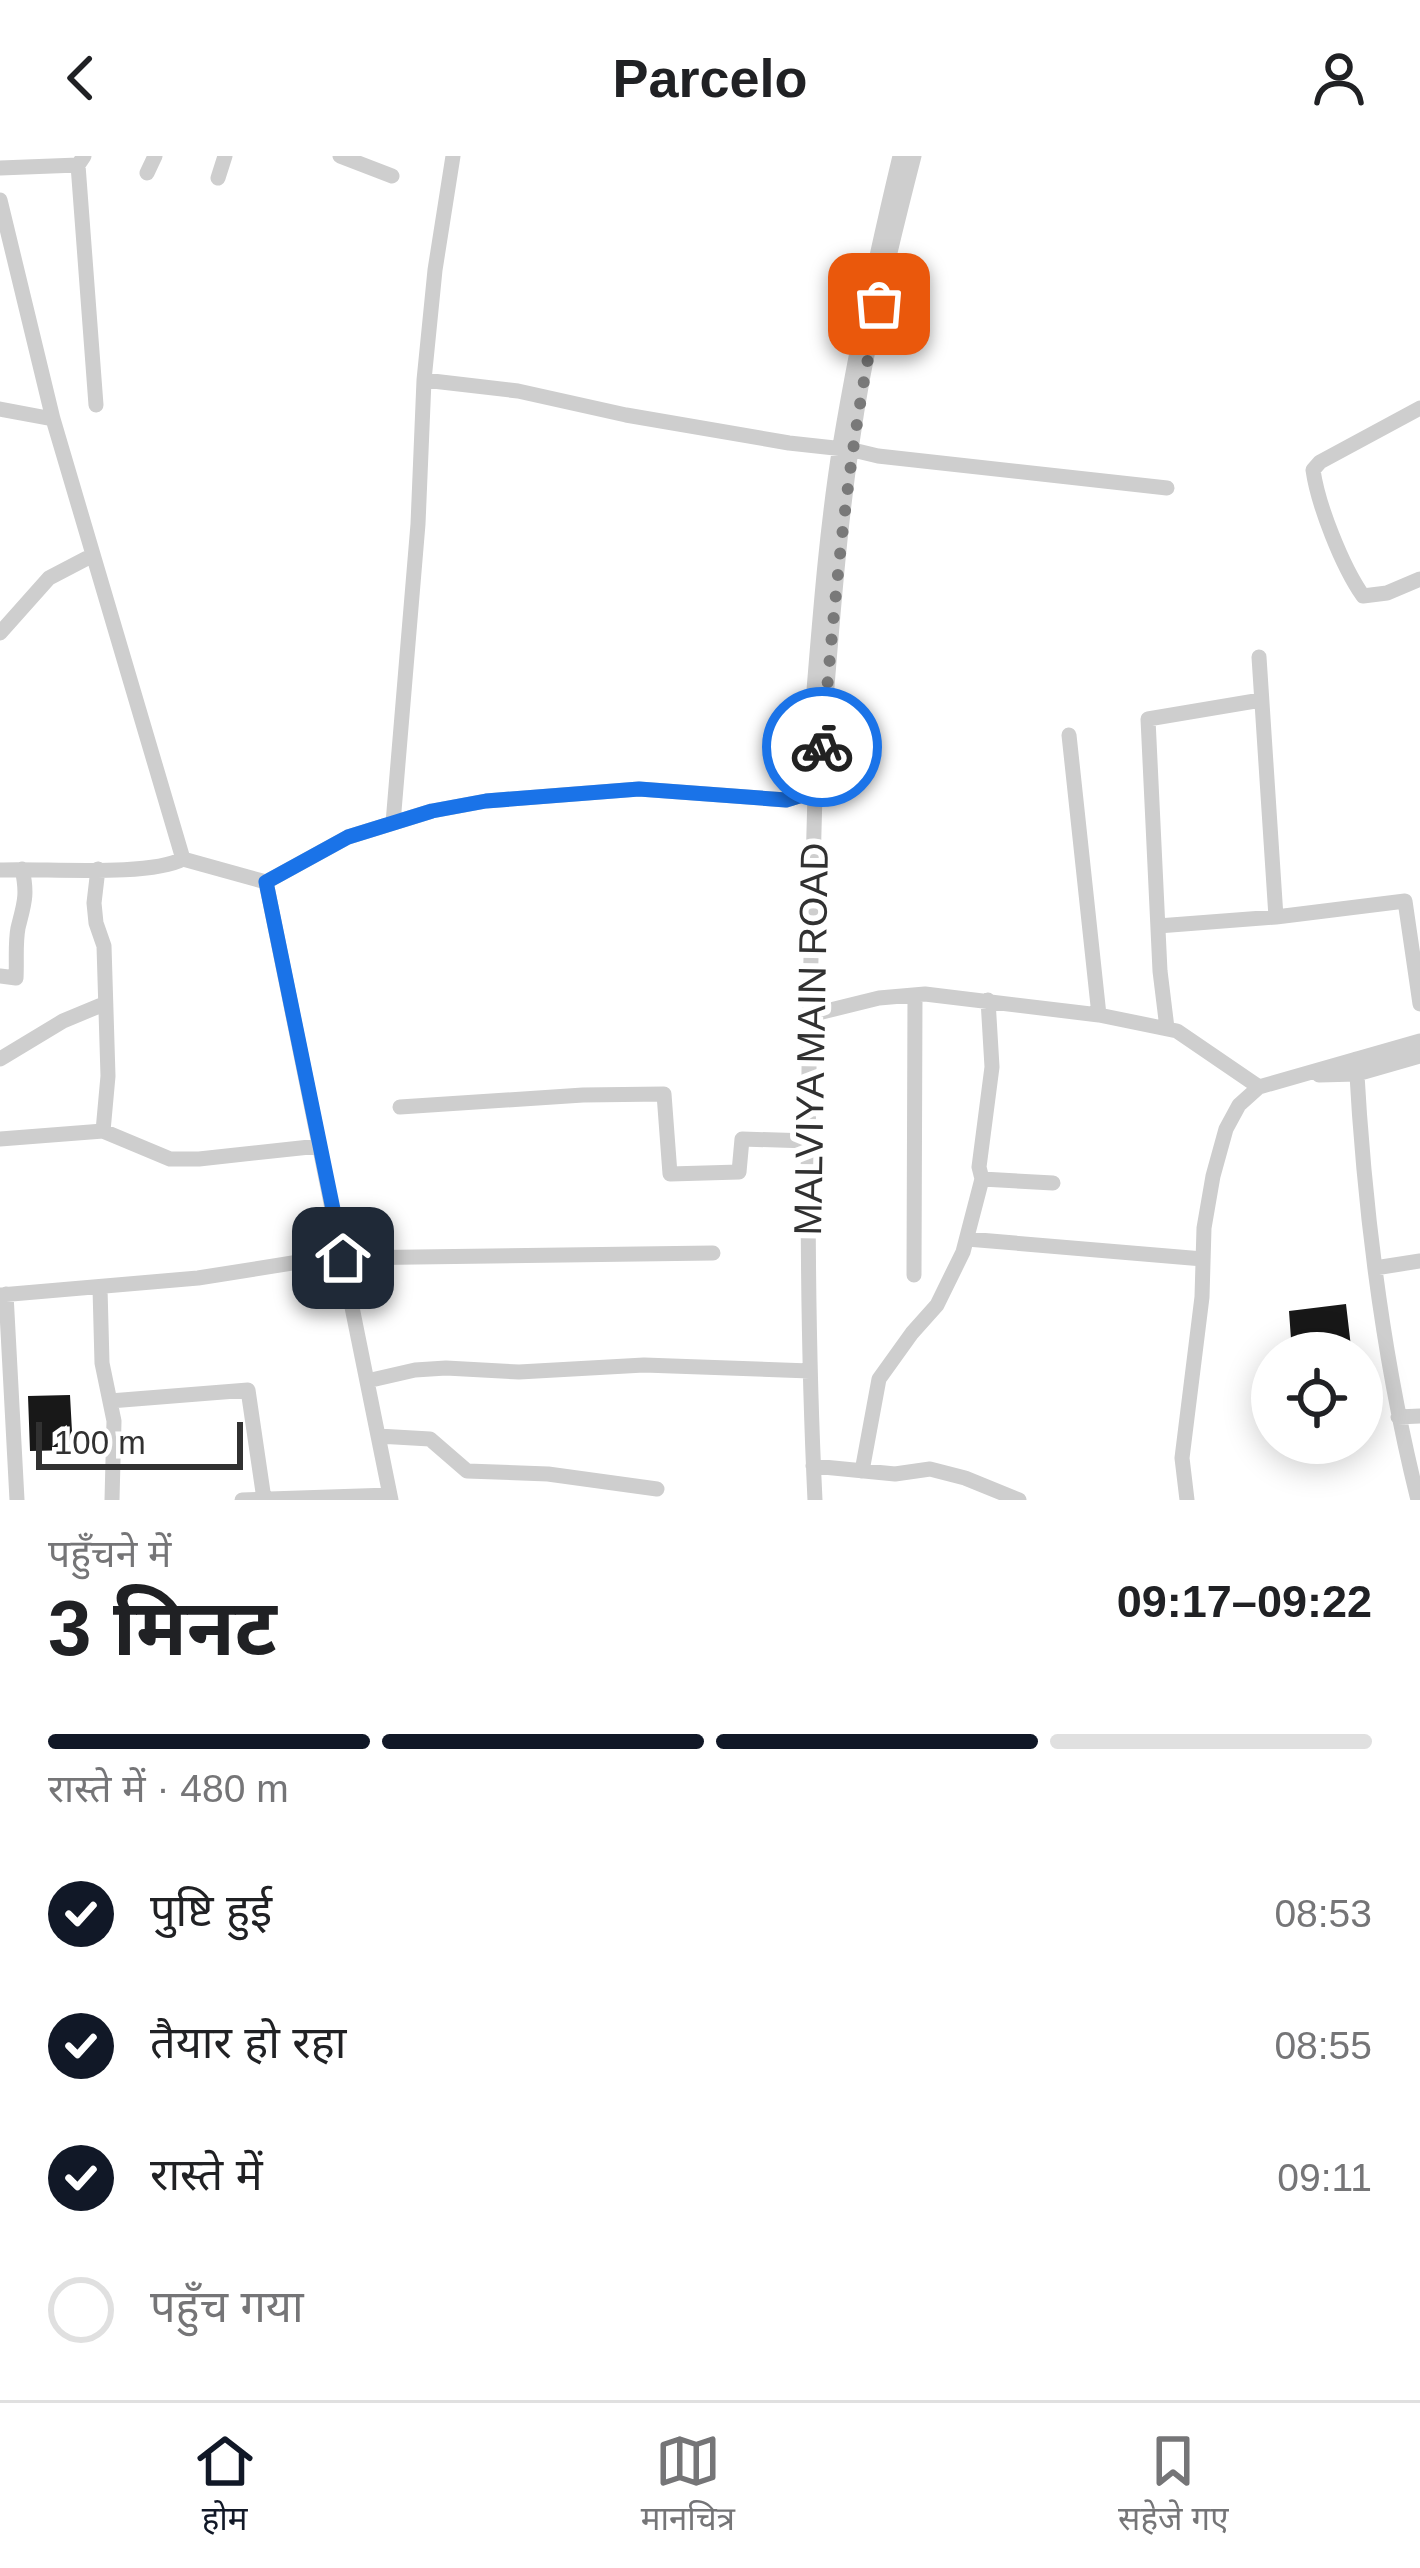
<!DOCTYPE html>
<html lang="hi">
<meta charset="utf-8">
<style>
:root{--surface:#fff;--page:#f6f6f6;--text:#202124;--muted:#757577;--line:#e0e0e0;--accent:#111827}
body{margin:0;font-family:Arial,"Noto Sans Devanagari",sans-serif;background:var(--page);color:var(--text);height:100vh;display:flex;flex-direction:column;font-size:45px;white-space:nowrap}
*{box-sizing:border-box;margin:0}
p{font-size:39px;color:var(--muted)}
.icon{flex:none;width:66px;height:66px;fill:none;stroke:currentColor;stroke-width:2;stroke-linecap:round;stroke-linejoin:round}
.map{position:relative;height:1344px;overflow:hidden}
.drawer{display:flex;flex-direction:column;background:var(--surface);flex:1}
.drawer>*{flex:none}
.tools{position:absolute;left:1251px;top:1176px;display:grid;gap:24px}
.tools a{display:grid;place-items:center;width:132px;height:132px;border-radius:50%;background:var(--surface);box-shadow:0 6px 30px #0003;font-size:60px}
.scale{position:absolute;left:36px;bottom:30px;width:207px;box-sizing:border-box;padding-left:12px;border:6px solid #313131;border-top:0;font-size:33px;line-height:42px;white-space:nowrap;color:#313131;-webkit-text-stroke:9px #fff;paint-order:stroke}
.pin{position:absolute;display:grid;place-items:center;width:102px;height:102px;color:#fff;margin:-51px;border-radius:24px;box-shadow:0 6px 18px #0006}
.courier{position:absolute;display:grid;place-items:center;width:120px;height:120px;margin:-60px;border:9px solid #1a73e8;border-radius:50%;background:#fff;color:#222;box-shadow:0 3px 15px #0007}
.overview em{font-style:normal;font-weight:700}
.overview div{display:flex;flex-direction:column-reverse}
.overview{display:flex;align-items:center;justify-content:space-between;height:204px;padding:0 48px}
h1{font-size:78px;font-weight:700;line-height:90px}
.bar{display:grid;grid-template-columns:repeat(4,1fr);gap:18px 12px;align-content:center;height:144px;padding:0 48px}
.bar i{height:15px;border-radius:9px;background:var(--line)}
.bar .selected{background:var(--accent)}
.bar p{grid-column:span 4}
ol{padding:0 48px;list-style:none}
li{display:flex;align-items:center;gap:36px;height:132px}
li p{margin-inline-start:auto}
li .icon{padding:12px;border-radius:50%;background:var(--accent);color:#fff;stroke-width:4}
li:last-child{color:var(--muted)}
li i{width:66px;height:66px;border:6px solid var(--line);border-radius:50%}
header{display:flex;justify-content:space-between;align-items:center;height:156px;padding:0 48px;background:var(--surface);font-size:54px;font-weight:700}
.tab-bar{display:flex;justify-content:space-around;align-items:center;height:168px;border-top:3px solid var(--line);background:var(--surface);font-size:33px;color:var(--muted)}
.tab-bar a{display:grid;justify-items:center;gap:6px}
.tab-bar .selected{color:var(--accent)}
.map>svg:first-child{display:block}
.building{fill:#181818}
.lines{fill:none;stroke-linecap:round;stroke-linejoin:round}
.minor{stroke:#cecece;stroke-width:15}
.done{stroke:#797979;stroke-width:12;stroke-dasharray:0 21.6}
.route{stroke:#1a73e8;stroke-width:15}
.labels{text-anchor:middle;dominant-baseline:central;stroke-width:12;stroke-linejoin:round;paint-order:stroke}
.street-label{font-size:39px;fill:#313131;stroke:#fff}
</style>
<header><svg class="icon" aria-label="back" viewBox="0 0 24 24"><path d="M15 5l-7 7 7 7"/></svg>Parcelo<svg class="icon" aria-label="person" viewBox="0 0 24 24"><circle cx="12" cy="8" r="4"/><path d="M4 21q1-7 8-7t8 7"/></svg></header>
<div class="map">
<svg width="1420" height="1344" viewBox="0 0 1420 1344">
<rect width="100%" height="100%" fill="#fff"/>
<path class="building" d="M1346 1148 1351 1191 1320 1197H1292L1289 1155Z
M70 1239 73 1294 30 1295 28 1240Z"/>
<g class="lines">
<path class="minor" d="M340 0 392 20
M78 9 96 249
M0 12 78 9 84 0
M147 17 155 0
M218 22 225 0
M0 44 53 263 183 703
M424 224 518 235 626 259 789 287 853 294 878 300 1167 332
M1420 252 1320 306 1313 314C1318 349 1342 410 1363 440L1387 437 1420 423
M0 253 53 263
M0 477 49 422 93 399
M1259 501 1276 761
M1069 579 1099 859
M816 602 809 593C818 492 824 390 840 290 856 193 877 96 900 0
M393 667 418 368 424 224 435 114 453 0
M98 713 94 747 96 767 104 790 108 920 103 975 170 1003H199L319 990
M0 714C44 712 148 721 183 703L266 726 348 681 432 655 486 645 639 633 786 644 815 635
M266 726 391 1344
M1158 770 1276 761 1405 745 1420 848
M0 820 16 822C17 806 15 788 18 772 24 748 28 739 22 713
M988 844 992 911 979 1011 982 1023 1053 1027
M810 859 879 842 925 838 1099 859 1177 875 1259 931
M1167 872 1160 815 1148 563 1261 544
M0 903 63 865 104 848
M1356 903C1364 1051 1382 1200 1418 1344
M1319 919 1357 918 1420 900
M400 951 583 939 664 938 670 1018 739 1016 742 983 809 985
M0 983 103 975
M967 1083 1203 1103
M1375 1112 1420 1105
M914 1119 915 839
M100 1132 102 1207 114 1265 112 1344
M6 1138 17 1344
M0 1139 198 1122 305 1105 343 1102 713 1097
M367 1225 415 1214 446 1212 519 1216 644 1209 810 1215
M110 1245 248 1234 264 1343
M1398 1261 1420 1260
M378 1280 430 1283 467 1315 548 1318 657 1333
M813 1310 895 1318 930 1313 965 1322 1019 1344
M862 1315 879 1223 912 1177 937 1149 963 1096 982 1023
M242 1344 390 1339
M815 1344C803 1097 809 849 816 602L822 593C832 470 840 347 862 225 876 150 895 74 914 0
M1187 1344 1182 1302 1202 1141 1204 1072 1213 1020 1226 973 1239 949 1259 931 1420 885"/>
</g>
<g class="lines">
<path class="done" d="M822 591C835 442 847 295 879 148"/>
<path class="route" d="M343 1102 266 726 348 681 432 655 486 645 639 633 786 644 815 635 816 602 822 591"/>
</g>
<g class="labels">
<g class="street-label">
<text transform="translate(811 883) rotate(-89)">MALVIYA MAIN ROAD</text>
</g>
</g>
</svg>
<div class="tools">
<a><svg class="icon" aria-label="locate" viewBox="0 0 24 24"><circle cx="12" cy="12" r="6"/><path d="M12 2v4M12 18v4M2 12h4M18 12h4"/></svg></a>
</div>
<div class="scale">100 m</div>
<div class="pin" style="left:879px;top:148px;background:#ea580c"><svg class="icon" aria-label="bag" viewBox="0 0 24 24"><path d="M5 8h14l-1 12H6zM9 8a3 3 0 0 1 6 0"/></svg></div>
<div class="pin" style="left:343px;top:1102px;background:#1f2937"><svg class="icon" aria-label="home" viewBox="0 0 24 24"><path d="M3 11l9-7 9 7M6 9v11h12V9"/></svg></div>
<div class="courier" style="left:822px;top:591px"><svg class="icon" aria-label="bike" viewBox="0 0 24 24"><circle cx="6" cy="16" r="4"/><circle cx="18" cy="16" r="4"/><path d="M6 16l4-8h5l3 8M10 8l3 8H6M13 5h3"/></svg></div>
</div>
<section class="drawer">
<div class="overview"><div><h1>3 मिनट</h1><p>पहुँचने में</p></div><em>09:17–09:22</em></div>
<div class="bar"><i class="selected"></i><i class="selected"></i><i class="selected"></i><i></i><p>रास्ते में · 480 m</p></div>
<ol>
<li><svg class="icon" aria-label="check" viewBox="0 0 24 24"><path d="M5 12l5 5 9-10"/></svg>पुष्टि हुई<p>08:53</p></li>
<li><svg class="icon" aria-label="check" viewBox="0 0 24 24"><path d="M5 12l5 5 9-10"/></svg>तैयार हो रहा<p>08:55</p></li>
<li><svg class="icon" aria-label="check" viewBox="0 0 24 24"><path d="M5 12l5 5 9-10"/></svg>रास्ते में<p>09:11</p></li>
<li><i></i>पहुँच गया</li>
</ol>
</section>
<nav class="tab-bar">
<a class="selected"><svg class="icon" aria-label="home" viewBox="0 0 24 24"><path d="M3 11l9-7 9 7M6 9v11h12V9"/></svg>होम</a>
<a><svg class="icon" aria-label="map" viewBox="0 0 24 24"><path d="M3 6l6-2 6 2 6-2v14l-6 2-6-2-6 2zM9 4v14M15 6v14"/></svg>मानचित्र</a>
<a><svg class="icon" aria-label="saved" viewBox="0 0 24 24"><path d="M7 4h10v16l-5-4-5 4z"/></svg>सहेजे गए</a>
</nav>
